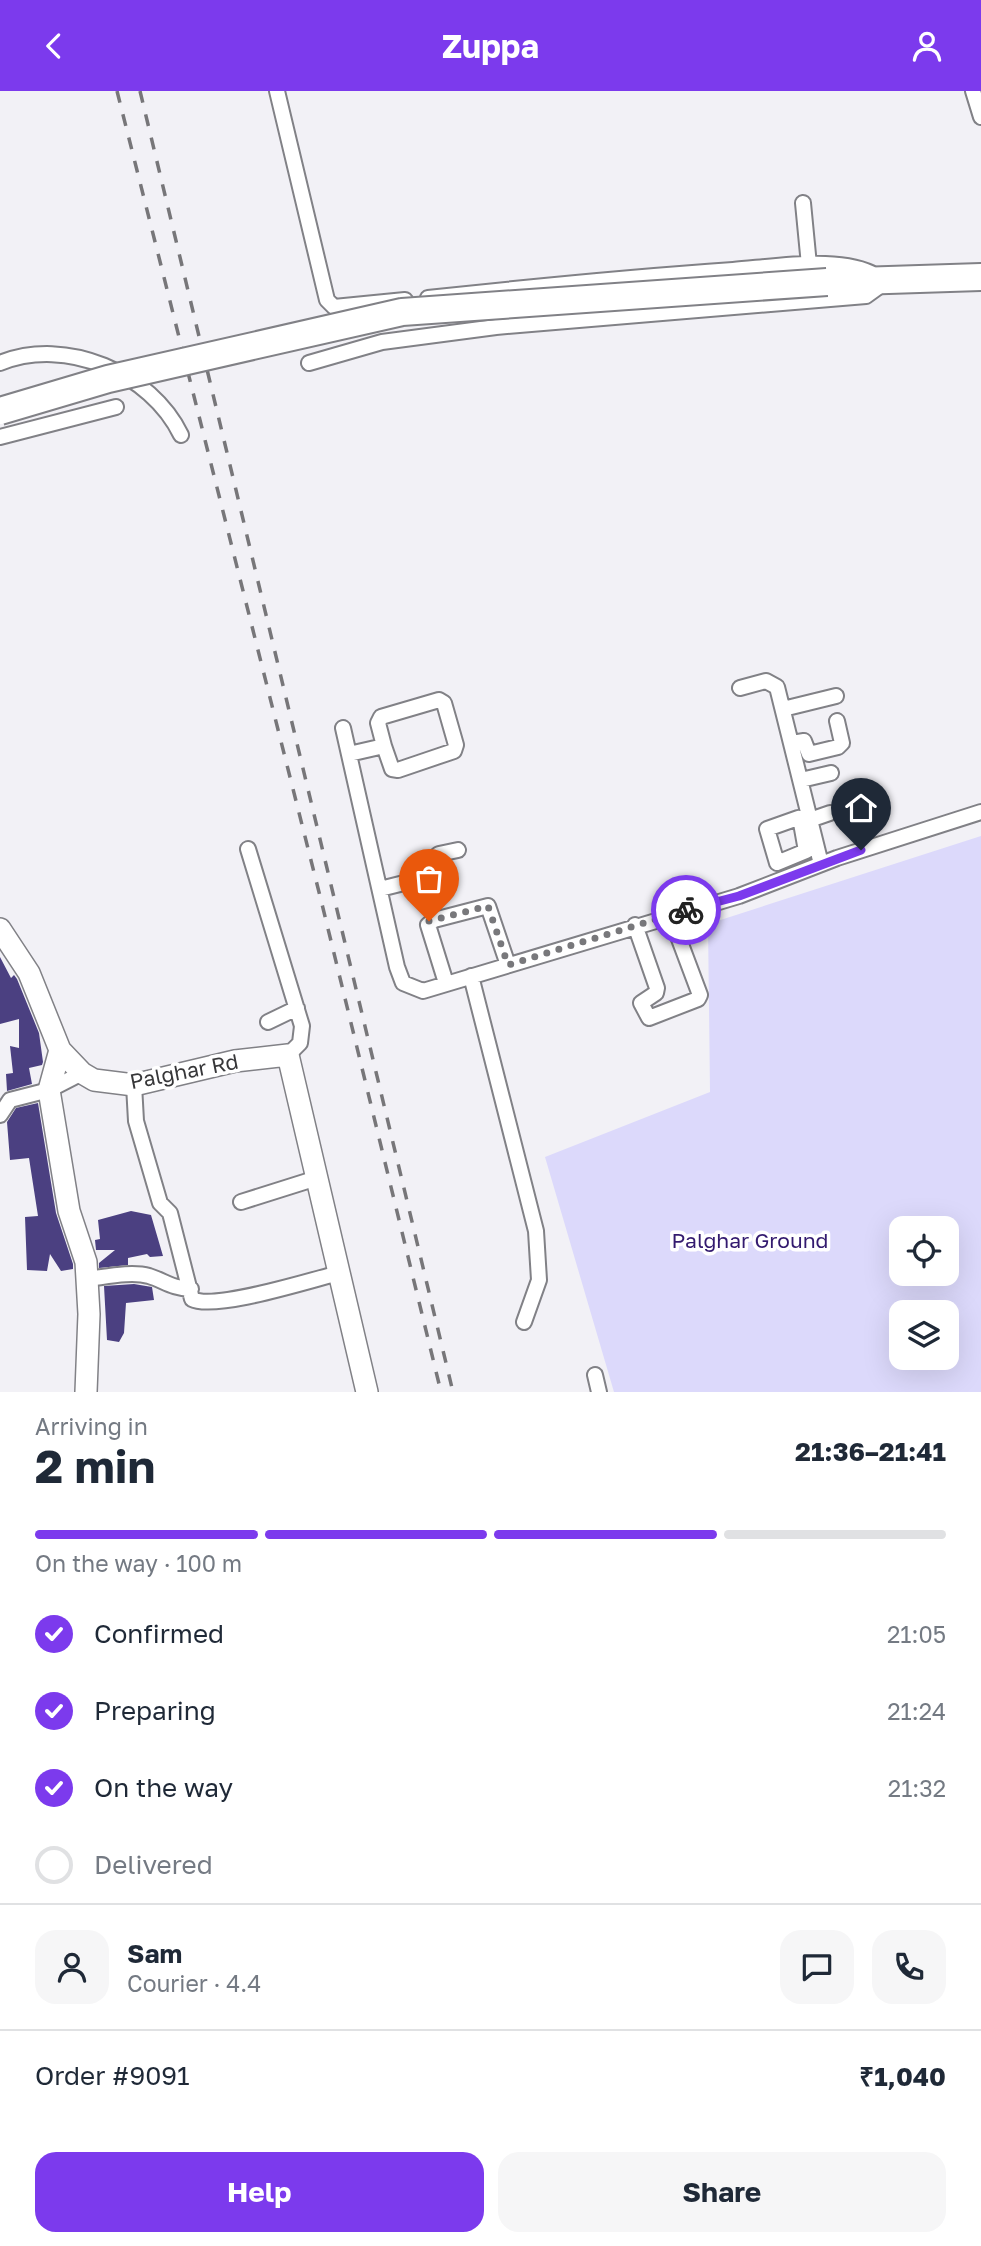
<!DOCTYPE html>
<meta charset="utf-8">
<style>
:root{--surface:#fff;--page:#f6f6f7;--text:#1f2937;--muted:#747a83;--line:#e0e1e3;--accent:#7c3aed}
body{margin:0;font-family:"Golos Text",sans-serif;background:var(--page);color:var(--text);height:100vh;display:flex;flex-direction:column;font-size:26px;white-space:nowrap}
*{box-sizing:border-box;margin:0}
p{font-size:23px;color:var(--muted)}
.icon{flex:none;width:38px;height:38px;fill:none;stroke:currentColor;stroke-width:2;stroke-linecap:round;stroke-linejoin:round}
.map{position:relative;height:1301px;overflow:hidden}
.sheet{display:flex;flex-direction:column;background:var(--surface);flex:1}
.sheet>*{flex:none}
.tools{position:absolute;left:889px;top:1125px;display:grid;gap:14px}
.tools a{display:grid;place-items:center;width:70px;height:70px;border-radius:14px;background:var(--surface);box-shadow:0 7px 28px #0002;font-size:35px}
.pin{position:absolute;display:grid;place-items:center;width:60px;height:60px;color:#fff;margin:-72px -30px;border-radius:50% 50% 50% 0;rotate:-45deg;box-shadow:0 0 7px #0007}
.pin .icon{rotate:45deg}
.courier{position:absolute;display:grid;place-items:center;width:70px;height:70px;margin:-35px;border:5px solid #7c3aed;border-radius:50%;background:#fff;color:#222;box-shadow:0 2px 9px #0007}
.head em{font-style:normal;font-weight:700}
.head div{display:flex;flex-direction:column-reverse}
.head{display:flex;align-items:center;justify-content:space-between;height:119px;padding:0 35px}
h1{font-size:46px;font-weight:700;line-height:52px}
.bar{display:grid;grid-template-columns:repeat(4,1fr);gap:10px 7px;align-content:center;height:84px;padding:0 35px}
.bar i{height:9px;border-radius:5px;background:var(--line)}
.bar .on{background:var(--accent)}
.bar p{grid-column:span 4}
.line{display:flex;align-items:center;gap:18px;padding:0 35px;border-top:2px solid var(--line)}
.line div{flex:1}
.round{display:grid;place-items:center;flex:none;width:74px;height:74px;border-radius:21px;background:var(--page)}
ol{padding:0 35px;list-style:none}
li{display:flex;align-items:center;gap:21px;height:77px}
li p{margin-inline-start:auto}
li .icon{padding:7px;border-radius:50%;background:var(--accent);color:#fff;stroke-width:4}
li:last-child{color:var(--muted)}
li i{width:38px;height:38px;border:4px solid var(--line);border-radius:50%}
.cta{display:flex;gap:14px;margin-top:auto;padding:14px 35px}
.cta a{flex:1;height:80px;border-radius:21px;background:var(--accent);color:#fff;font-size:28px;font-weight:700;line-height:80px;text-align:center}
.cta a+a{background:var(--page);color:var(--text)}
header{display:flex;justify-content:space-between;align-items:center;height:91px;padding:0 35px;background:var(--accent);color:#fff;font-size:32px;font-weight:700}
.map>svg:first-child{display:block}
.green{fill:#dcd9fb;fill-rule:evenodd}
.building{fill:#4b4081}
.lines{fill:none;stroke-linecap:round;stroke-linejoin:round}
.street-casing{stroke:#818186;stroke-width:18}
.secondary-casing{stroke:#818186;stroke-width:24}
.highway-casing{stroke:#818186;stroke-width:30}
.street{stroke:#fff;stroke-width:14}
.secondary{stroke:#fff;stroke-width:21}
.highway{stroke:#fff;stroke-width:26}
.rail{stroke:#777679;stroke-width:3.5;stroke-dasharray:12 12;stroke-linecap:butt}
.highway-bridge-casing{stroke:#818186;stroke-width:30;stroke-linecap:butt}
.highway-bridge{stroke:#fff;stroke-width:26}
.done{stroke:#78787b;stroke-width:7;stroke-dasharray:0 12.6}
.route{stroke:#7c3aed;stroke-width:9}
.labels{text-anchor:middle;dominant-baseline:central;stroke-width:7;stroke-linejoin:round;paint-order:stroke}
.street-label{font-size:21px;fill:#373739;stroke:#fff}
.park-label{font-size:21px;fill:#331a6f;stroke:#fff}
</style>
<header><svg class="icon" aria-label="back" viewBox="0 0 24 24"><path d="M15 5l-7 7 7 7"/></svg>Zuppa<svg class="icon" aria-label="person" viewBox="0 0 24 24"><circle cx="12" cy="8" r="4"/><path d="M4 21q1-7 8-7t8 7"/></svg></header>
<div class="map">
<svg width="981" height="1301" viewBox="0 0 981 1301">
<rect width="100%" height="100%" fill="#f2f1f6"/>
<path class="green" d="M981 745V1301H614L545 1066 710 1001 708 833ZM901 1138H947V1183H901ZM901 1222H947V1267H901Z"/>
<path class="building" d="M0 866 11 887 14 884 17 888 39 942 43 971 42 974 29 977 32 993 7 1000 6 983 13 982 10 955 19 957V928L0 933Z
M38 1012 56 1122 73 1173V1178L61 1180 50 1163 47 1180 27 1179 25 1126 38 1125 29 1067 10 1069 7 1031 16 1017Z
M131 1120 151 1124 163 1165 150 1166 147 1163 128 1167V1174L99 1177V1172L115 1159H96L95 1149 100 1148 98 1129Z
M134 1193 152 1196 154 1209 126 1212 124 1242 119 1251 107 1249 104 1195Z"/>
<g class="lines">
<defs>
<path id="street" d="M277 0 327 209 334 216 405 209
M973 0 981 26
M803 112 809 174
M428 207C530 196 631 186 733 179 772 176 835 165 871 182
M0 272C66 245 151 282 181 344
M309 272 382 251 496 236 866 205 884 192
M0 346 116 316
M740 597 766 590 777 596 821 773
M783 618 836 605
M343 637 397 876 403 892 423 900 739 805 837 767 981 721
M792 652 804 650 809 663 838 656 842 652 837 630
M349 663 384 655 378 632 381 626 439 609 444 612 456 654 454 660 398 679 392 678 384 655
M801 689 831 682
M801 732 806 760 777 772 767 738 798 727 801 732 830 722
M248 758 302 935 300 952 288 964
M380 798 404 792 439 763 458 759
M635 834 657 897 656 902 641 912 649 927 698 908 700 904 670 824
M471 885 536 1140 539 1189 524 1231
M446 892 428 834 434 829 488 815 508 874
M268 931 297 917
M134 994 136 1030 160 1112 170 1122 192 1208C214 1220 311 1189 339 1182
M0 1024 10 1009 49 999 82 982
M241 1111 317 1087
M87 1188C105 1186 131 1180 149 1185 165 1190 171 1197 191 1198
M595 1284 599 1301"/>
<path id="secondary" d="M0 838 29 882 60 959 82 982 94 989 134 994 235 970 288 964 367 1301
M60 959 49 999 69 1120 86 1171 89 1223 86 1301"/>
<path id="highway" d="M827 191 981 186"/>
</defs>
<use href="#street" class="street-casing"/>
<use href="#secondary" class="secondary-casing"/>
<use href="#highway" class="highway-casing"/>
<use href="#street" class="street"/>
<use href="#secondary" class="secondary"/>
<use href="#highway" class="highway"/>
<path class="rail" d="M117 0 321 809 441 1301
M140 0 453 1301"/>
<defs>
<path id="highway-bridge" d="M0 320 108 288 402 221 827 191"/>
</defs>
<use href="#highway-bridge" class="highway-bridge-casing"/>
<use href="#highway-bridge" class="highway-bridge"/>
</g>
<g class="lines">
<path class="done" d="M429 830 488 815 508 874 686 819"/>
<path class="route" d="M686 819 739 805 861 759"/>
</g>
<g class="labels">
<g class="street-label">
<text transform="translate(184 980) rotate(-11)">Palghar Rd</text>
</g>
<g class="park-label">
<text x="750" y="1149">Palghar Ground</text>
</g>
</g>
</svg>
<div class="tools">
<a><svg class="icon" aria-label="locate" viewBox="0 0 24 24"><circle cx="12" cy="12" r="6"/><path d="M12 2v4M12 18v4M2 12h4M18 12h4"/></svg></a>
<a><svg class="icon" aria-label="layers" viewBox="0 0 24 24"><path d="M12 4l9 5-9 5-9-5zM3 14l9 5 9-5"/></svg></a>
</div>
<div class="pin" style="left:429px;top:830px;background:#ea580c"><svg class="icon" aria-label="bag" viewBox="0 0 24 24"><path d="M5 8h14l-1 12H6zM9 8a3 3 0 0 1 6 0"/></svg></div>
<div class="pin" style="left:861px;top:759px;background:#1f2937"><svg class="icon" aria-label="home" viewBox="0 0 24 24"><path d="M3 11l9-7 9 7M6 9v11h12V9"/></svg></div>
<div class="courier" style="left:686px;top:819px"><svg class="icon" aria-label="bike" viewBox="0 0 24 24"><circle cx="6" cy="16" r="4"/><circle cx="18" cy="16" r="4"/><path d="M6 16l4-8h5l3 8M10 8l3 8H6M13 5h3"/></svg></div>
</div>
<section class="sheet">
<div class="head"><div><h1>2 min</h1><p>Arriving in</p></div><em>21:36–21:41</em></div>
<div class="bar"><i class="on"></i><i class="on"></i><i class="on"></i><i></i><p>On the way · 100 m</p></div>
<ol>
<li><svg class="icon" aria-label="check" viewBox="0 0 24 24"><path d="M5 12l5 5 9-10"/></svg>Confirmed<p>21:05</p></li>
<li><svg class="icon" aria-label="check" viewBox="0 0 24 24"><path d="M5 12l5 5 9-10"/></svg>Preparing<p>21:24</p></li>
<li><svg class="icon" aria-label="check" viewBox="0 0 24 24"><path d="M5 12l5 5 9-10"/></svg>On the way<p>21:32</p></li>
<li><i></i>Delivered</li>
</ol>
<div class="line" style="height:126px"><a class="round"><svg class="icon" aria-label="person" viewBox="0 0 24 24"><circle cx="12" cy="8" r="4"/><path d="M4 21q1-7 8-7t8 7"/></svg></a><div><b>Sam</b><p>Courier · 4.4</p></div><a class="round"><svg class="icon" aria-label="chat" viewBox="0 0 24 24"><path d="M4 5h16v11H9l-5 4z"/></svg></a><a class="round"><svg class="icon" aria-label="phone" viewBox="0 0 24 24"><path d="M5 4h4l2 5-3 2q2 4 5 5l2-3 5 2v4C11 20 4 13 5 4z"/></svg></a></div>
<div class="line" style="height:91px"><div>Order #9091</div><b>₹1,040</b></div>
<div class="cta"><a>Help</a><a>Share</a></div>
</section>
